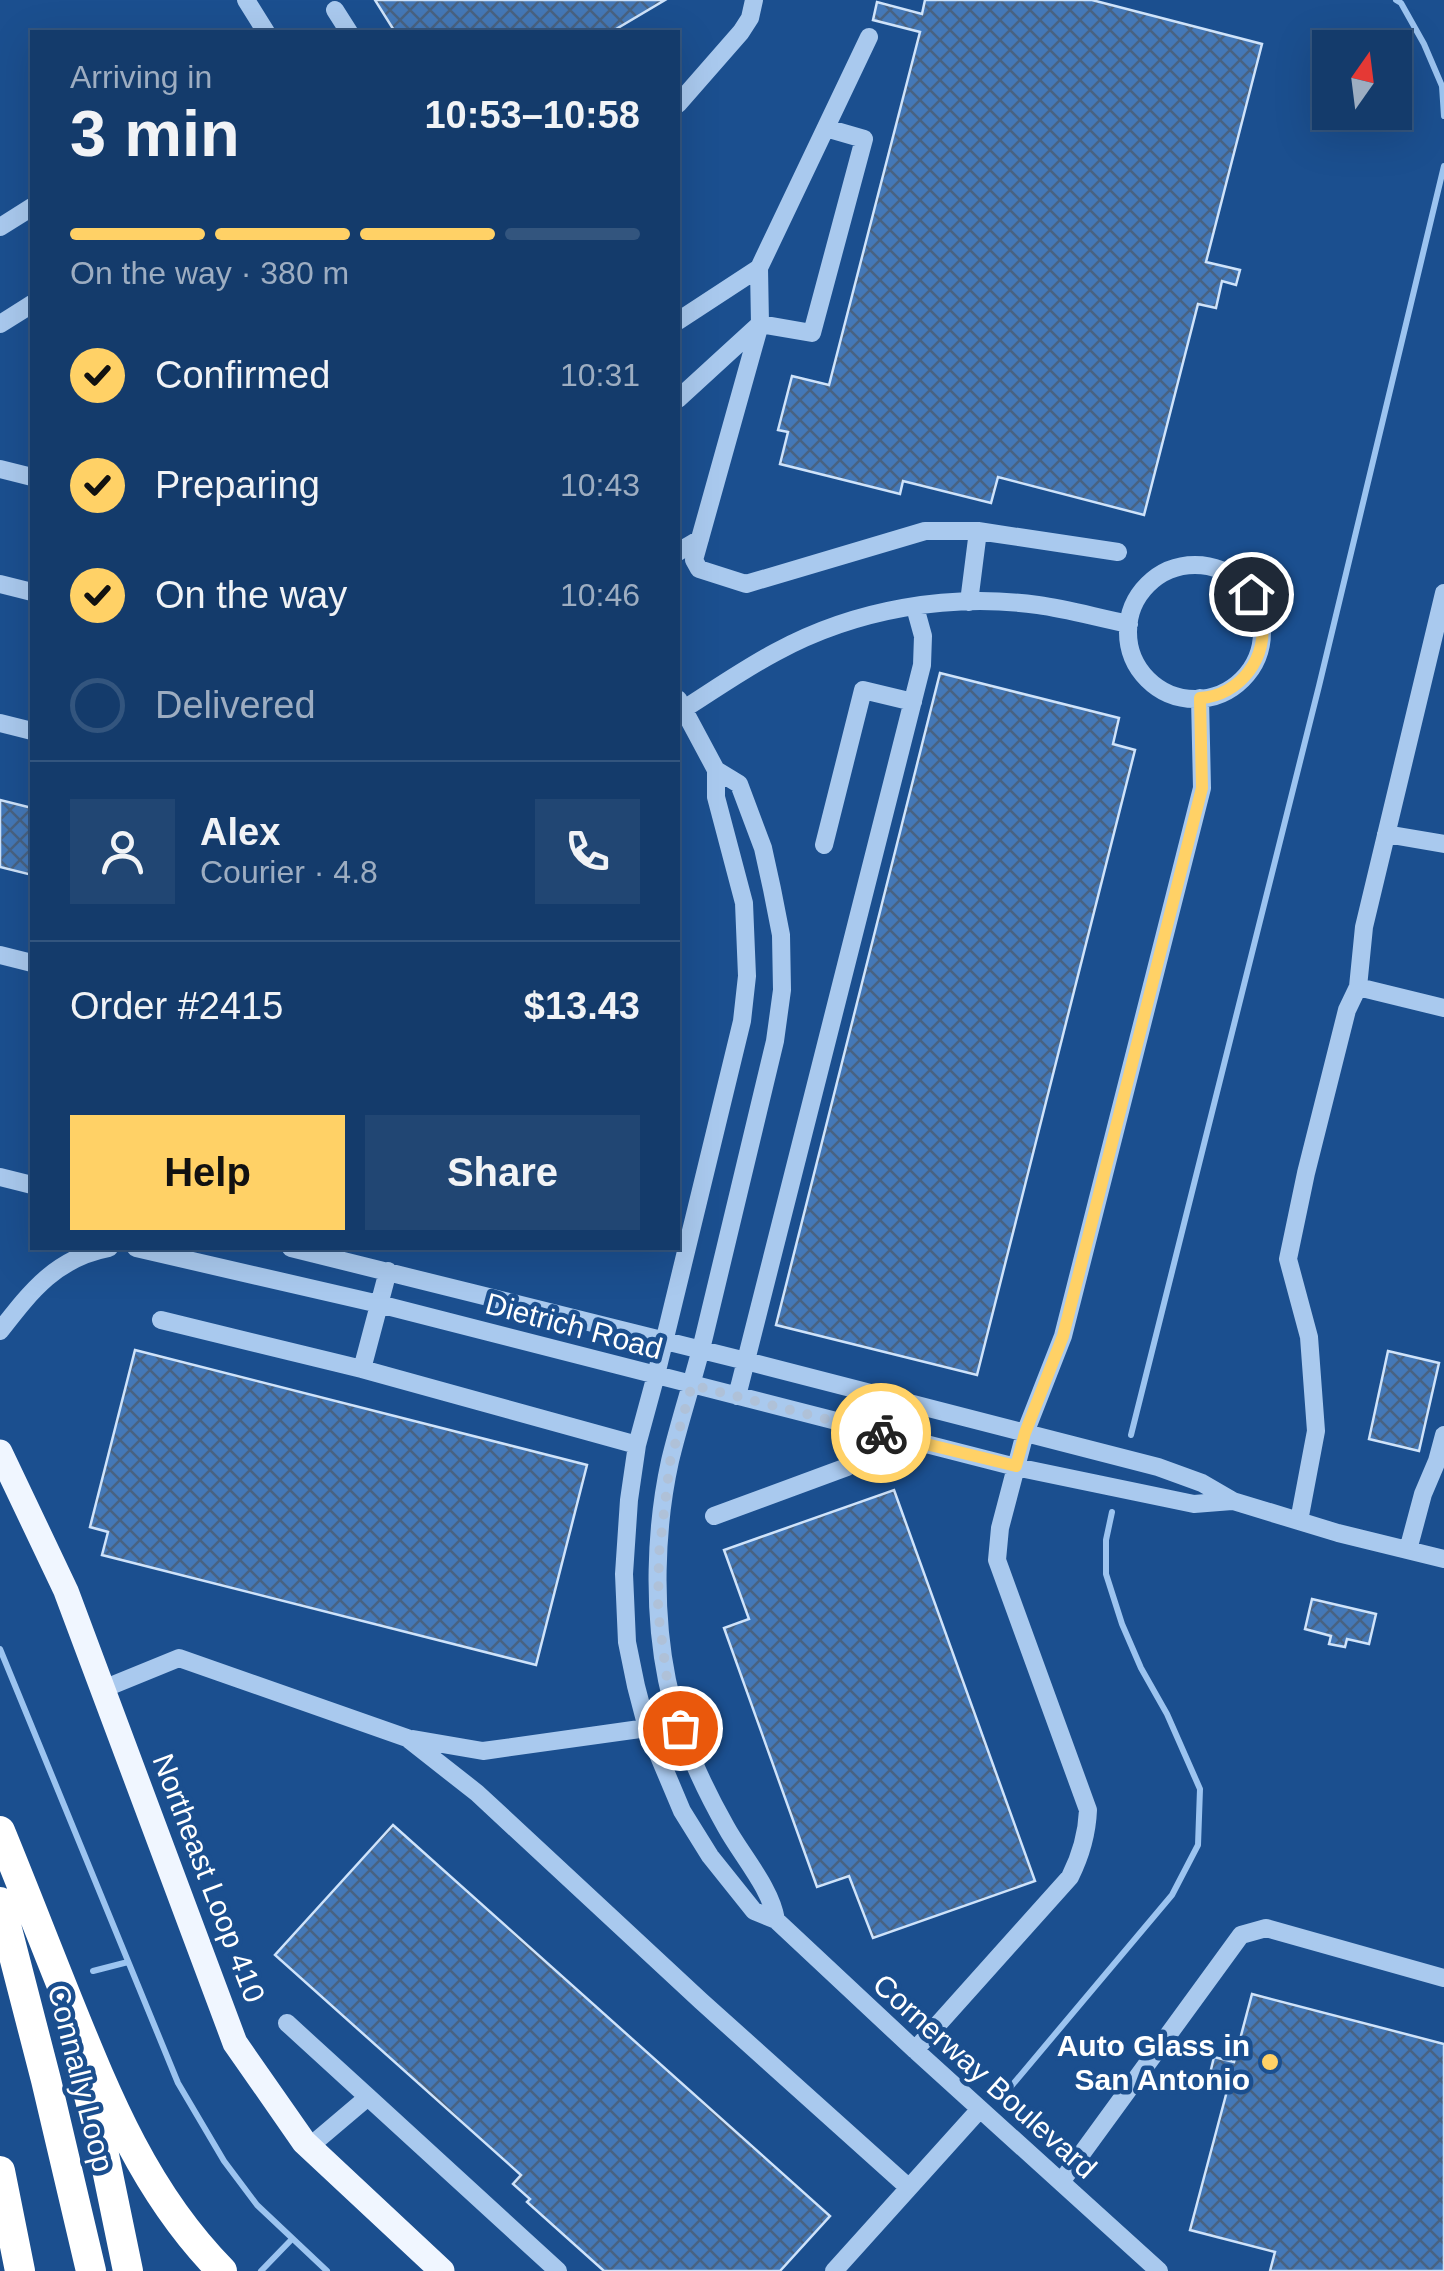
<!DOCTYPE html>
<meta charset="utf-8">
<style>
:root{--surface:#143b6b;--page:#214673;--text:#f1f3f6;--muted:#9dadc1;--line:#33557e;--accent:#ffd166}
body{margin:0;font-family:Helvetica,sans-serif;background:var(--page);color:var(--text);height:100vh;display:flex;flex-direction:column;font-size:38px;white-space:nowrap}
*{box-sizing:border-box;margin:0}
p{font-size:32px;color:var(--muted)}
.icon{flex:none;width:55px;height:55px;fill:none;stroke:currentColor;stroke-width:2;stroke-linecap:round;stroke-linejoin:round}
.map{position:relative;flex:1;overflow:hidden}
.sheet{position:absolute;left:30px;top:30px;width:650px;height:1220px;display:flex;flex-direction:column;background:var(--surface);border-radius:0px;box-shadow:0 10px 40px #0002,0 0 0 2px var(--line)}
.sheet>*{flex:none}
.needle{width:65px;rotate:14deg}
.buttons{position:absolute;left:1312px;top:30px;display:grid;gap:20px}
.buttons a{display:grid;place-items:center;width:100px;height:100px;border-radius:0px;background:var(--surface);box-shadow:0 10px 40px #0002,0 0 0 2px var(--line);font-size:50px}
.pin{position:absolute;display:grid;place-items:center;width:85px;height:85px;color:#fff;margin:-42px;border:5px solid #fff;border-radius:50%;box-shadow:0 2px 10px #0007}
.courier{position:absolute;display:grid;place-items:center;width:100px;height:100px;margin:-50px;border:8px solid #ffd166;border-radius:50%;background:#fff;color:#222;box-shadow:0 2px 12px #0007}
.headline em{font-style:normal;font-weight:600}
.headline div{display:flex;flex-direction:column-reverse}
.headline{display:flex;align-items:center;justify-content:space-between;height:170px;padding:0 40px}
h1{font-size:65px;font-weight:600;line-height:75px}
.bar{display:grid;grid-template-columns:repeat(4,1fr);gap:15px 10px;align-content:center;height:120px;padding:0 40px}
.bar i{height:12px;border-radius:8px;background:var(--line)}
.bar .active{background:var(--accent)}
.bar p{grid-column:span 4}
.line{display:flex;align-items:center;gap:25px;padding:0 40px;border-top:2px solid var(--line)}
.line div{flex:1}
.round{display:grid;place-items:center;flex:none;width:105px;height:105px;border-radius:0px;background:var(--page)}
ol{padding:0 40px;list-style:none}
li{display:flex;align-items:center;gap:30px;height:110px}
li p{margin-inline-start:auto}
li .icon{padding:10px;border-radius:50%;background:var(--accent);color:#111;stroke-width:4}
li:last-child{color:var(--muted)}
li i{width:55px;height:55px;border:5px solid var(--line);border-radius:50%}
.action{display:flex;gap:20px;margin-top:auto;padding:20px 40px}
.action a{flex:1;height:115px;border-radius:0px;background:var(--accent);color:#111;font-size:40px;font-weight:600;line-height:115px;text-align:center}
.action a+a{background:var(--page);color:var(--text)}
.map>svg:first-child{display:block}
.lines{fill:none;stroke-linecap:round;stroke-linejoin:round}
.stream{stroke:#9cc4f0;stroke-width:6}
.building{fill:url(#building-cross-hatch);stroke:#cfe3fa;stroke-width:2.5}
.minor{stroke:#a9c9ee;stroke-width:18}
.major{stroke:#f0f6ff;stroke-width:25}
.highway{stroke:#fff;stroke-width:30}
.done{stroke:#afc1d8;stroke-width:10;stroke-dasharray:0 18}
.route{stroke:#ffd166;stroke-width:12}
.poi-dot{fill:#ffd166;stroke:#1b4f8f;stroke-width:4}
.labels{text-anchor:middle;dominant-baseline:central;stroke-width:9;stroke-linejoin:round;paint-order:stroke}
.street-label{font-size:30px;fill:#fff;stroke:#1b4f8f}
.poi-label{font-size:30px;font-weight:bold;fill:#fff;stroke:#1b4f8f;text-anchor:end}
</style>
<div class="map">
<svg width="1444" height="2271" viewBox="0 0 1444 2271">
<defs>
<pattern id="building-cross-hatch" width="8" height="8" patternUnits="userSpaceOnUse" patternTransform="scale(2.5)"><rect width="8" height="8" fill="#4478b7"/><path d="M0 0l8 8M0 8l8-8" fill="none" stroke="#486282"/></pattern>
</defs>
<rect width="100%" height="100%" fill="#1b4f8f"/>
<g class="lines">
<path class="stream" d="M1396 0 1401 3 1424 44 1442 86 1444 116
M1131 1435 1319 686 1444 166
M0 1649 178 2083 224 2161 257 2205 327 2271
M93 1971 128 1962
M1003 2096 1172 1895 1198 1845 1200 1789 1167 1714 1141 1668 1122 1624 1106 1574V1540L1112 1512
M261 2271 292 2239"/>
</g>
<path class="building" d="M375 0H665L611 32H395Z
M925 0H1092L1262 44 1206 262 1240 270 1236 285 1222 281 1216 308 1198 304 1144 515 998 477 991 503 903 481 900 494 780 464 788 432 778 430 792 376 829 385 920 32 873 20 877 2 922 14Z
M940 673 1119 718 1113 744 1135 750 977 1375 776 1325Z
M0 800 32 808V875L0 867Z
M135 1350 587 1465 536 1665 102 1555 108 1532 90 1527Z
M1388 1351 1439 1363 1419 1451 1369 1439Z
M894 1490 1035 1881 873 1938 849 1876 817 1887 724 1628 749 1619 724 1550Z
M1312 1599 1376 1614 1369 1644 1347 1639 1345 1647 1329 1644 1331 1636 1305 1629Z
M393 1825 830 2216 780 2271H604L527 2202 530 2199 513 2184 521 2175 275 1955Z
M1252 1994 1444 2044V2271H1270L1275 2252 1190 2230 1227 2091 1207 2086 1214 2057 1234 2062Z"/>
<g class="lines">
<path class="minor" d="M246 0 266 32
M335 10 349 32
M678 104 741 32 750 18 754 0
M826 128 864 139 812 333 760 324 694 560 699 569 746 584 925 531H978L1118 552
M0 227 32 207
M678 321 759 268 869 37
M0 324 32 304
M678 399 760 324 759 268
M0 469 32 477
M678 552 700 539
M1128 632a67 67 0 1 1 134 0a67 67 0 1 1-134 0Z
M0 584 32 592
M969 602 978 531
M678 699 716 770V797L744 903 747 976 742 1021 656 1375 637 1445 629 1500 624 1574 627 1642 636 1686 647 1728 682 1811 710 1856 754 1911 776 1920 915 2050 1159 2271
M684 709C714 690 744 669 776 652 855 609 949 593 1038 605 1068 609 1098 618 1129 624
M0 723 32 731
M716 770 739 784 763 848 772 889 781 935 782 990 775 1041C751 1140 728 1238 704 1337 694 1378 680 1419 670 1461 655 1529 653 1611 667 1680 678 1732 700 1781 726 1827 742 1856 771 1888 776 1920
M1386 834 1444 844
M824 845 863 690 913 702
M0 955 32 963
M1358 987 1364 927 1444 593
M0 1177 32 1185
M136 1248 379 1304 1016 1467 1194 1504 1232 1501
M291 1248 746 1361 1158 1467 1202 1483 1233 1501 1338 1533 1444 1559
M161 1320 362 1369 637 1445
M0 1331C31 1291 56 1258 109 1248
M362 1369 388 1271
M737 1396 922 665 923 636 915 607
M714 1516 847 1467 856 1458 864 1428
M1299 1521 1316 1431 1309 1337 1288 1259 1306 1173 1347 1010 1358 987 1444 1008
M1408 1550 1423 1494 1437 1461 1444 1435
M103 1689 179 1658 407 1738 477 1793 701 2001 908 2187
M413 1739 483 1751 647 1728
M287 2023 368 2097 309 2147
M915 2050 1070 1877C1081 1855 1087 1834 1088 1810L997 1560 1000 1528 1025 1433 1063 1336 1202 788 1200 698
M368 2097 558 2271
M1061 2182 1241 1935 1266 1928 1444 1978
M834 2271 980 2109"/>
<path class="major" d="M0 1452 66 1591 235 2043 304 2142 442 2271"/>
<path class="highway" d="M0 1831C23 1887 45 1944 68 2001 108 2100 146 2194 222 2271
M0 1902 46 2080 91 2271
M86 2084 103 2150 128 2271
M0 2171 20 2271"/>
</g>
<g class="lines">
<path class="done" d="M680 1728 667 1679 658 1611 659 1554 670 1462 692 1385 881 1433"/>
<path class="route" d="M881 1433 1016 1466 1025 1433 1063 1336 1202 788 1200 698C1240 696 1270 656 1261 617 1259 609 1254 601 1251 594"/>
</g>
<circle class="poi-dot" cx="1270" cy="2062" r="10"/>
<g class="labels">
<g class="street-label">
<text transform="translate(574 1326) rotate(15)">Dietrich Road</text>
<text transform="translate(209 1878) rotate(69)">Northeast Loop 410</text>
<text transform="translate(985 2076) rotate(42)">Cornerway Boulevard</text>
<text transform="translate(81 2078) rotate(76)">Connally Loop</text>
</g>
<g class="poi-label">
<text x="1250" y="2045">Auto Glass in<tspan x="1250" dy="34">San Antonio</tspan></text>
</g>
</g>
</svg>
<div class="buttons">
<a><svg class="needle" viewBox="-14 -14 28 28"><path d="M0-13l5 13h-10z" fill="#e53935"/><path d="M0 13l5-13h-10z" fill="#9dadc1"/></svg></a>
</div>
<div class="pin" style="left:680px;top:1728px;background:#ea580c"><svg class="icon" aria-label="bag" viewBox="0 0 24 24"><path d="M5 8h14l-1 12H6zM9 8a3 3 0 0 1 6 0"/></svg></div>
<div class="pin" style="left:1251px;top:594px;background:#1f2937"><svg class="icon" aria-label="home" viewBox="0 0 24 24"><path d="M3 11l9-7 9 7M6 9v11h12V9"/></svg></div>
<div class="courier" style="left:881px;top:1433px"><svg class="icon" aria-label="bike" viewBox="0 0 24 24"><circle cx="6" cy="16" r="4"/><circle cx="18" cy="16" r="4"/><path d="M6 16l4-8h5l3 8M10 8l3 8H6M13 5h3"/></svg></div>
<section class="sheet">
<div class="headline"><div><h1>3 min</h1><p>Arriving in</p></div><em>10:53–10:58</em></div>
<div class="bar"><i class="active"></i><i class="active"></i><i class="active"></i><i></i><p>On the way · 380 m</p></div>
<ol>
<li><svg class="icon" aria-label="check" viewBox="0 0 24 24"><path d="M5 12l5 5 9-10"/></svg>Confirmed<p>10:31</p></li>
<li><svg class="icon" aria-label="check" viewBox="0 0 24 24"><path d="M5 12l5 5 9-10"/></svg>Preparing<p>10:43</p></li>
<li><svg class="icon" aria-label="check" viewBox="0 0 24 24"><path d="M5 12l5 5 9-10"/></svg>On the way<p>10:46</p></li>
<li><i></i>Delivered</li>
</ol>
<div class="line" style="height:180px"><a class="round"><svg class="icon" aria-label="person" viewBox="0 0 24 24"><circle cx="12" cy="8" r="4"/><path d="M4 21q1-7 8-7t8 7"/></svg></a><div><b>Alex</b><p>Courier · 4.8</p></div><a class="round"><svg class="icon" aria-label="phone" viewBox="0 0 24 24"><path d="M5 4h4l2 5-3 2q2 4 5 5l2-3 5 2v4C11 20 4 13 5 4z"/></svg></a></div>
<div class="line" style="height:130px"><div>Order #2415</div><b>$13.43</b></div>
<div class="action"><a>Help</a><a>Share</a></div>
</section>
</div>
